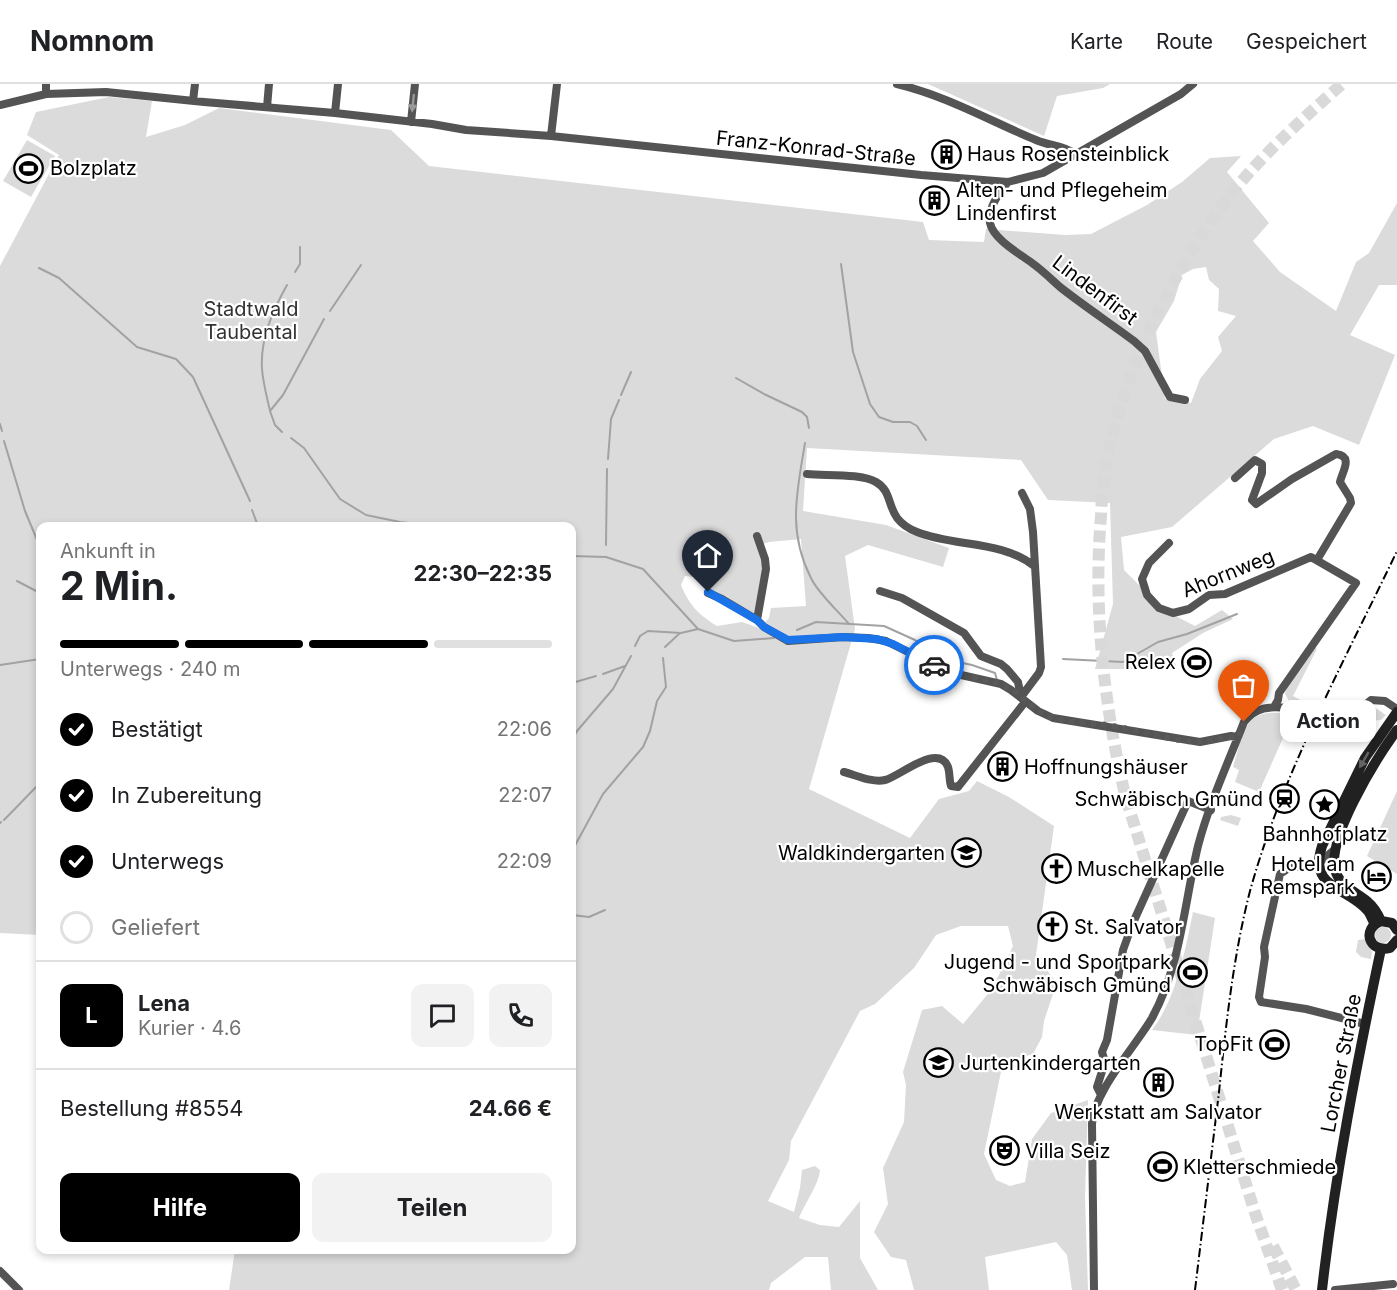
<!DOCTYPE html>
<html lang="de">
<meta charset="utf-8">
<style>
:root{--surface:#fff;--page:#f2f2f2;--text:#202124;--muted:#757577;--line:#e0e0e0;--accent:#000}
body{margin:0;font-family:Inter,sans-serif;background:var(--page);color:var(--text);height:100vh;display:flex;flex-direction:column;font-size:22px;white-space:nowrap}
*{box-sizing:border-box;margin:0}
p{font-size:20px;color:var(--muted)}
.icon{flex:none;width:33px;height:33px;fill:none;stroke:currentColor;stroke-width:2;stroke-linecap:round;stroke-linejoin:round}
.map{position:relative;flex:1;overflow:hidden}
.sheet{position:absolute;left:36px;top:438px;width:540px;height:732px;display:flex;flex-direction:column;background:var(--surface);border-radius:12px;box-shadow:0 3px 9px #0003}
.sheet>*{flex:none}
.pin{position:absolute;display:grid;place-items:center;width:51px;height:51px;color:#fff;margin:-62px -26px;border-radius:50% 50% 50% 0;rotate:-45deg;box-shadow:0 0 6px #0007}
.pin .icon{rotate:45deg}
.courier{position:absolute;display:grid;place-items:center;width:60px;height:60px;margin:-30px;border:4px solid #1a73e8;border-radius:50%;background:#fff;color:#222;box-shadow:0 2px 8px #0007}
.bubble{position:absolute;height:42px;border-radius:12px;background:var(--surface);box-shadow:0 3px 9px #0003;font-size:20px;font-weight:700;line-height:42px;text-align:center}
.overview em{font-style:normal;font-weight:700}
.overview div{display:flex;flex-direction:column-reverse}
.overview{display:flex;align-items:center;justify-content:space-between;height:102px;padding:0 24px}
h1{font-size:39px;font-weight:700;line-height:45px}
.bar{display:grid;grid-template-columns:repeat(4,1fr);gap:9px 6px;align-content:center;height:72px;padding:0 24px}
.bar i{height:8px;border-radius:4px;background:var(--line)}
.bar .on{background:var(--accent)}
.bar p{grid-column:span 4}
.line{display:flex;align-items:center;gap:15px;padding:0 24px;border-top:2px solid var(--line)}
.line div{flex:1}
.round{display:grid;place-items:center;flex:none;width:63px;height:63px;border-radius:12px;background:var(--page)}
ol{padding:0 24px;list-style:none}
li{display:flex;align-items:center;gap:18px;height:66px}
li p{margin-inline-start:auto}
li .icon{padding:6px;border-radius:50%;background:var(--accent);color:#fff;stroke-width:4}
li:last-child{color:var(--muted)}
li i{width:33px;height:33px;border:3px solid var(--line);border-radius:50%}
.action{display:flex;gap:12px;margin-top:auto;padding:12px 24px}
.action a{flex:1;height:69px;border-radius:12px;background:var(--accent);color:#fff;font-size:24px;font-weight:700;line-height:69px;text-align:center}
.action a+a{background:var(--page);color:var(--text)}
header{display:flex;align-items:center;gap:36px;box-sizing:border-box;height:84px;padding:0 30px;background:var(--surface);border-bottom:2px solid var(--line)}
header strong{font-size:28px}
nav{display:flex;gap:33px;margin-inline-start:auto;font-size:21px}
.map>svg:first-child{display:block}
.green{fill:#dbdbdb;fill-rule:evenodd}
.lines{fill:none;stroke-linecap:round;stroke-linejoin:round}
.stream{stroke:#a2a2a2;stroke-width:2}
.minor-tunnel{stroke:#d9d9d9;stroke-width:8;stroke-dasharray:8 4;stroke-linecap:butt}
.trunk-tunnel{stroke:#d9d9d9;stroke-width:12;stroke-dasharray:12 6;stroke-linecap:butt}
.minor{stroke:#545454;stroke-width:8}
.secondary{stroke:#212121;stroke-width:10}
.rail{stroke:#000;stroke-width:2;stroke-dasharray:9 3 1.5 3;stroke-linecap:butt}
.oneway{fill:#989898}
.oneway2{fill:#646464}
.done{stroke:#595959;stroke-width:6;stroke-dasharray:0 10.8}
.route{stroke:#1a73e8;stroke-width:8}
.labels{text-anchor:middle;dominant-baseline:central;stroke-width:4.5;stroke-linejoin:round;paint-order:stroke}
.street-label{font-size:20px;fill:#000;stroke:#fff}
.poi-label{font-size:20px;fill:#000;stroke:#fff;text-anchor:start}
.park-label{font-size:20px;fill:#323232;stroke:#fff}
</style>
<header>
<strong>Nomnom</strong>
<nav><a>Karte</a><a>Route</a><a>Gespeichert</a></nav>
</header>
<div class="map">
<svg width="1397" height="1206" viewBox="0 0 1397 1206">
<rect width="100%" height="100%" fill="#fff"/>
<path class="green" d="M928 0H1110L1103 4 1057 12 1044 52Z
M109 13 152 17 146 53 185 41 219 24 391 46 429 82 923 138 929 156 984 158 986 145 1065 151 1091 150 1147 121 1182 98 1210 74 1241 72 1227 88 1269 139 1253 157 1280 188 1336 227 1356 178 1369 169 1397 119V201H1379L1350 251 1395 271 1359 361 1313 342 1274 355 1172 443 1121 453 1124 486 1164 526 1195 542 1222 526 1233 535 1203 549 1172 569 1177 585H1095L1113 520 1110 419 1048 416 1021 376 807 364 803 427 886 441 949 464 943 483 868 461 845 472 855 545 809 705 910 754 939 715 969 707 977 697 1009 713 1054 742 1036 871 1055 897 1054 907 1044 937 1042 953 1033 970 1009 977 1002 983 984 1070 996 1096 1010 1102 1025 1098 1032 1055 1051 1029 1088 1016 1085 1114 1088 1206H1072L1067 1171 1056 1158 985 1173 989 1206H914L906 1176 891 1173 874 1148 888 1120 883 1084 904 1038 906 1001 903 988 922 926 942 922 963 940 992 905 1013 862 1008 842H961L936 851 914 884 875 920 860 927 791 1057 789 1076 768 1117 794 1128 800 1104 802 1086 815 1082 820 1086C819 1100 805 1119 799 1134L820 1141 839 1143 860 1117V1174L878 1206H831L828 1173H805L771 1199 769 1206H229L235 1166H572V442H40V851L0 849V182L59 71 27 51 36 28ZM1206 183 1209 196 1219 205 1218 227 1236 232 1218 253 1222 267 1200 295 1191 319 1165 315 1156 248 1174 217 1182 191 1193 185ZM801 455 806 522 771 524 769 534 759 544 742 538 717 542C699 531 689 521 681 501L685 492 703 494 709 506 726 512 757 533 765 485 757 462 769 458Z
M27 56 55 72 31 113 3 97Z
M1313 561 1317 565 1293 612 1306 619 1287 655 1283 654 1259 708 1235 698 1239 686 1233 683C1243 651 1244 622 1286 630L1289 617 1285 610 1286 606Z
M1373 624 1377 625 1386 631 1381 636 1368 637 1360 648 1351 642Z
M1397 707V790L1367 772Z
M1231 731 1241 734 1238 742 1220 736 1221 733Z
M1193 828 1215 834 1197 951 1152 946C1177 913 1185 867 1193 828Z
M1375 851a8 8 0 1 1 16 0a8 8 0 1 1-16 0Z
M1365 855 1372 868 1371 875 1361 873 1356 868 1358 856Z"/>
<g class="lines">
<path class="stream" d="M841 180 853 268 870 320 879 333 893 338H910L917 342 926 356
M39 184 59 194 137 263 176 275 193 293 250 417
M295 188 300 180V163
M330 227 361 181
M736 294 764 310 802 328 807 333 809 344
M621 311 631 288
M270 327C267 313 263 299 262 285 260 255 273 226 287 201
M0 340 2 347
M282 348 275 341 270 327 283 311 324 235
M291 354 304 364 340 415 366 431 400 438 437 442
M4 357 25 427 40 463
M805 359C797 408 787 447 811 494 817 508 839 528 849 540
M608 375 611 335 619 316
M252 426 258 442
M606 461 607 385
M572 472 606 473 643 485 698 545 734 557 774 554
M17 497 40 509
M797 546 816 538 884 542 915 556 928 568 944 575 972 581 995 589 997 596
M635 562 640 552 648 547 681 549 698 545
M665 563 680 549
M1063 575 1123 578 1158 558 1187 550 1237 530
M0 581 40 575
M603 590 625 582
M572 599 596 592
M572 656 577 647 613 605 631 572
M4 736 40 699
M0 739 1 738
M572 767 603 710 643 663 650 647 657 617 666 603 663 574
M572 831 589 833 605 826"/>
<path class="minor-tunnel" d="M1288 624 1335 637"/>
<path class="trunk-tunnel" d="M1273 1162 1296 1206
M1282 1206 1255 1129 1125 711C1104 620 1093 526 1101 432 1102 410 1104 386 1109 365 1129 278 1169 195 1221 123 1255 77 1299 38 1342 0"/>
<path class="minor" d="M46 0V10
M897 0C947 12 990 37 1036 56 1049 62 1064 61 1075 70
M193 17 195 0
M0 21 46 10 106 8 204 18 335 29 432 40 466 46 551 52 921 91 1008 98 1043 89 1181 10 1193 0
M267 23 269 0
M335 29 338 0
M411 38 415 0
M551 52 557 0
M1008 98C999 109 988 123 990 139 993 155 1020 170 1032 179 1042 186 1051 195 1060 203 1084 222 1110 239 1134 257L1145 267 1170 313 1185 316
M807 390C825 392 861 389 876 398 897 410 882 434 917 448 954 463 1002 456 1034 482
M1235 394 1255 376 1262 380V389L1252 416 1256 420 1292 395 1336 370C1354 372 1342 388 1340 398L1350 414 1351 419 1317 476
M757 452 765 475 766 485 757 536
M1169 459 1149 479 1142 495 1147 511 1159 524 1173 529 1189 525 1209 511 1225 510 1311 473 1356 499 1279 609 1278 616 1274 623
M880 507 902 514 964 549 981 572 1001 580 1007 585 1018 598 1021 613
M708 509 722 515 757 536 764 543 788 557 843 553 868 554 886 557 948 588 1001 600 1011 606 1038 627 1053 634 1200 658 1231 652 1238 653
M1021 613 1039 589 1041 583 1033 448 1030 425 1022 409
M1335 637 1349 634 1371 616 1385 617 1397 625
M844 688C856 691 872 699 885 696 899 693 938 658 948 683 950 689 949 696 951 702L958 703 1025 618
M1334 766 1319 779 1289 784 1280 790 1264 863 1265 873 1259 913 1261 918 1306 925 1365 940
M1101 1011 1097 1003 1105 978 1102 968 1107 956 1123 866 1132 841 1188 717 1211 726
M0 1187 19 1206
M1094 1206 1092 1040C1094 1007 1135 963 1152 934 1181 881 1184 820 1198 762 1209 720 1228 679 1244 638 1256 623 1269 622 1288 624
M1335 1206 1393 1200"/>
<path class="secondary" d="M1381 837C1378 830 1374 823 1368 818 1358 809 1343 804 1337 791 1321 761 1378 672 1397 646
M1375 840C1372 836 1371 831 1368 827 1348 803 1308 805 1322 762L1365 674 1397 628
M1397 846 1392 839 1381 837C1361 845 1369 869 1390 864L1397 856
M1322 1206C1335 1091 1357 978 1381 865"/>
<path class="rail" d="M1195 1206C1203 1140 1211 1074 1219 1008 1226 941 1233 873 1250 807 1283 688 1344 578 1397 467"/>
</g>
<defs><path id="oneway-solid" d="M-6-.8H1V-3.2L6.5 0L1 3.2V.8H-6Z" transform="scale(1.5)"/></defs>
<use class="oneway" href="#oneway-solid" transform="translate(413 19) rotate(96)"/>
<use class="oneway2" href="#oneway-solid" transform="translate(1364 676) rotate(120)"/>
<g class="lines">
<path class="done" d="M934 581C955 592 978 593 1000 600 1021 607 1030 626 1053 634 1071 639 1090 639 1108 641 1138 646 1167 656 1198 658 1211 659 1224 652 1238 653L1244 638"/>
<path class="route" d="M708 508 757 536 764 543 788 556 843 553 877 555 893 560 934 581"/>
</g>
<defs>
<symbol id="building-ring" viewBox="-11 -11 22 22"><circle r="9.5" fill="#fff" stroke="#000" stroke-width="1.5"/><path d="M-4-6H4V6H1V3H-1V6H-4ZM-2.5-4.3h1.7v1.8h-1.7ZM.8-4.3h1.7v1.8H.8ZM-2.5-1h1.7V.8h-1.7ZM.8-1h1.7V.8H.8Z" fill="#000"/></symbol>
<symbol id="stadium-ring" viewBox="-11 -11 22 22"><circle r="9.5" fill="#fff" stroke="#000" stroke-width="1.5"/><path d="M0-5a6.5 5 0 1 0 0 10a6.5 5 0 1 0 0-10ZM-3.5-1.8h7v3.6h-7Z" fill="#000"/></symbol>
<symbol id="station-ring" viewBox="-11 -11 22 22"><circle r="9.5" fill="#fff" stroke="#000" stroke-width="1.5"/><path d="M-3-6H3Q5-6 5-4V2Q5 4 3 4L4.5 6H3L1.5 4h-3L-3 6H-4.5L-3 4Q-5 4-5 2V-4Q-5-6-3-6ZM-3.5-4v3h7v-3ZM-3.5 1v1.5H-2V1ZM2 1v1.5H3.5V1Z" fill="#000"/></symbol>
<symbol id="sight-ring" viewBox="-11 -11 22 22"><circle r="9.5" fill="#fff" stroke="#000" stroke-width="1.5"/><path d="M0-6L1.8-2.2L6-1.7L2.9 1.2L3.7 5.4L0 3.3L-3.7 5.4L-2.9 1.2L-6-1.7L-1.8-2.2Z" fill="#000"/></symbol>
<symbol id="school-ring" viewBox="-11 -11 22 22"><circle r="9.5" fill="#fff" stroke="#000" stroke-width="1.5"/><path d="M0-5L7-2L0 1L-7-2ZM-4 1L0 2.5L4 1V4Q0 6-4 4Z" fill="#000"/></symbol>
<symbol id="church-ring" viewBox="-11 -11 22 22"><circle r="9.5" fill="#fff" stroke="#000" stroke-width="1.5"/><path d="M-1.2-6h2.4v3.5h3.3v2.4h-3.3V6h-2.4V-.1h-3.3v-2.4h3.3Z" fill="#000"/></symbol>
<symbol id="hotel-ring" viewBox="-11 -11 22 22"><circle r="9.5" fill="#fff" stroke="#000" stroke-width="1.5"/><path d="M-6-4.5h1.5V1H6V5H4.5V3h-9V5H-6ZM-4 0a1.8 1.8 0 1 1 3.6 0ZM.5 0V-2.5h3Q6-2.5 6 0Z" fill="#000"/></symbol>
<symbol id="theatre-ring" viewBox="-11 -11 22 22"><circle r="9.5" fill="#fff" stroke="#000" stroke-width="1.5"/><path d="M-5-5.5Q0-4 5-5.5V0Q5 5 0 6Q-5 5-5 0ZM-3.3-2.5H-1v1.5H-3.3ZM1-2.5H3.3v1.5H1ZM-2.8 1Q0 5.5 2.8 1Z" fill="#000"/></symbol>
</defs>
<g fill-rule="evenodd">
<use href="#building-ring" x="930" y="54" width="33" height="33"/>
<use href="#stadium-ring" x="12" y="68" width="33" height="33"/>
<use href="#building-ring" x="918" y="100" width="33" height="33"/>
<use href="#stadium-ring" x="1180" y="562" width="33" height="33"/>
<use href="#building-ring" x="986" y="666" width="33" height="33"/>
<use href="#station-ring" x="1268" y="698" width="33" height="33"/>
<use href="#sight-ring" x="1308" y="704" width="33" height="33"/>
<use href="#school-ring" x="950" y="752" width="33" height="33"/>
<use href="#church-ring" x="1040" y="768" width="33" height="33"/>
<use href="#hotel-ring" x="1360" y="776" width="33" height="33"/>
<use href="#church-ring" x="1036" y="826" width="33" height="33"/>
<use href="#stadium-ring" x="1176" y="872" width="33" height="33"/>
<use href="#stadium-ring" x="1258" y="944" width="33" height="33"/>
<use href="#school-ring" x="922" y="962" width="33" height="33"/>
<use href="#building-ring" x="1142" y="982" width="33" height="33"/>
<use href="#theatre-ring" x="988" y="1050" width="33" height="33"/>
<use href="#stadium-ring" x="1146" y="1066" width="33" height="33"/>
</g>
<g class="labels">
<g class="street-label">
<text transform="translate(816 64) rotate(6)">Franz-Konrad-Straße</text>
<text transform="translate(1095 206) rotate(37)">Lindenfirst</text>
<text transform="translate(1228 489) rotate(-22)">Ahornweg</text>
<text transform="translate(1341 979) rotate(-79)">Lorcher Straße</text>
</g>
<g class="poi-label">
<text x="967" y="70">Haus Rosensteinblick</text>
<text x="50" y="84">Bolzplatz</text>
<text x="956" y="106">Alten- und Pflegeheim<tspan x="956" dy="23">Lindenfirst</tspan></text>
<text x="1176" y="578" text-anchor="end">Relex</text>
<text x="1024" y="683">Hoffnungshäuser</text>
<text x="1263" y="715" text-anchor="end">Schwäbisch Gmünd</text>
<text x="1325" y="750" text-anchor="middle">Bahnhofplatz</text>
<text x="945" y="769" text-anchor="end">Waldkindergarten</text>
<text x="1355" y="780" text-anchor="end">Hotel am<tspan x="1355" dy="23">Remspark</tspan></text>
<text x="1077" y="785">Muschelkapelle</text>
<text x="1074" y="843">St. Salvator</text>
<text x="1171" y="878" text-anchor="end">Jugend - und Sportpark<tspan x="1171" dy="23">Schwäbisch Gmünd</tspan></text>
<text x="1253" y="960" text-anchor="end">TopFit</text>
<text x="960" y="979">Jurtenkindergarten</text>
<text x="1158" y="1028" text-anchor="middle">Werkstatt am Salvator</text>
<text x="1025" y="1067">Villa Seiz</text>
<text x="1183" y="1083">Kletterschmiede</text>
</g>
<g class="park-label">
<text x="251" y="225">Stadtwald<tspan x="251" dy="23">Taubental</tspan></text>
</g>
</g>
</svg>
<div class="pin" style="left:1244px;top:638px;background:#ea580c"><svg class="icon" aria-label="bag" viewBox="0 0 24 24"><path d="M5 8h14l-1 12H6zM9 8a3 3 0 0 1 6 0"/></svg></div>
<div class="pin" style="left:708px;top:508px;background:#1f2937"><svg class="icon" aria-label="home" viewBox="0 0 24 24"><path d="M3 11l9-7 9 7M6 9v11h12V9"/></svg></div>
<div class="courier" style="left:934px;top:581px"><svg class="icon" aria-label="car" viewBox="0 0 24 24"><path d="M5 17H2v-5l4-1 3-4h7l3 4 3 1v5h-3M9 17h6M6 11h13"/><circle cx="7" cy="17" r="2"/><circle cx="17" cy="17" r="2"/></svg></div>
<div class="bubble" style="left:1280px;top:616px;width:96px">Action</div>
<section class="sheet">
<div class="overview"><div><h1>2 Min.</h1><p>Ankunft in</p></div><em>22:30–22:35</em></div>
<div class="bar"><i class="on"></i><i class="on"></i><i class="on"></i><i></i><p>Unterwegs · 240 m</p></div>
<ol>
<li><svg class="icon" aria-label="check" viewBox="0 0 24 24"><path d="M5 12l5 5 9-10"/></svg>Bestätigt<p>22:06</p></li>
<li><svg class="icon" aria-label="check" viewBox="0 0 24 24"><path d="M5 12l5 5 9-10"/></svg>In Zubereitung<p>22:07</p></li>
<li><svg class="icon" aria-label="check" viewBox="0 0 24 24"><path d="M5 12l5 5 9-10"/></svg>Unterwegs<p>22:09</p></li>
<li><i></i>Geliefert</li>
</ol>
<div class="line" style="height:108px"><b class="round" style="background:var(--accent);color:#fff">L</b><div><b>Lena</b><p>Kurier · 4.6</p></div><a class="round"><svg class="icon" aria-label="chat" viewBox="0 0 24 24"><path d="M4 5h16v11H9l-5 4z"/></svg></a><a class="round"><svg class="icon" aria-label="phone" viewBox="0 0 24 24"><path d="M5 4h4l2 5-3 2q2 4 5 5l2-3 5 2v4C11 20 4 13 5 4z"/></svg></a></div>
<div class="line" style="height:78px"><div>Bestellung #8554</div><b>24.66 €</b></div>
<div class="action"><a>Hilfe</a><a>Teilen</a></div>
</section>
</div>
